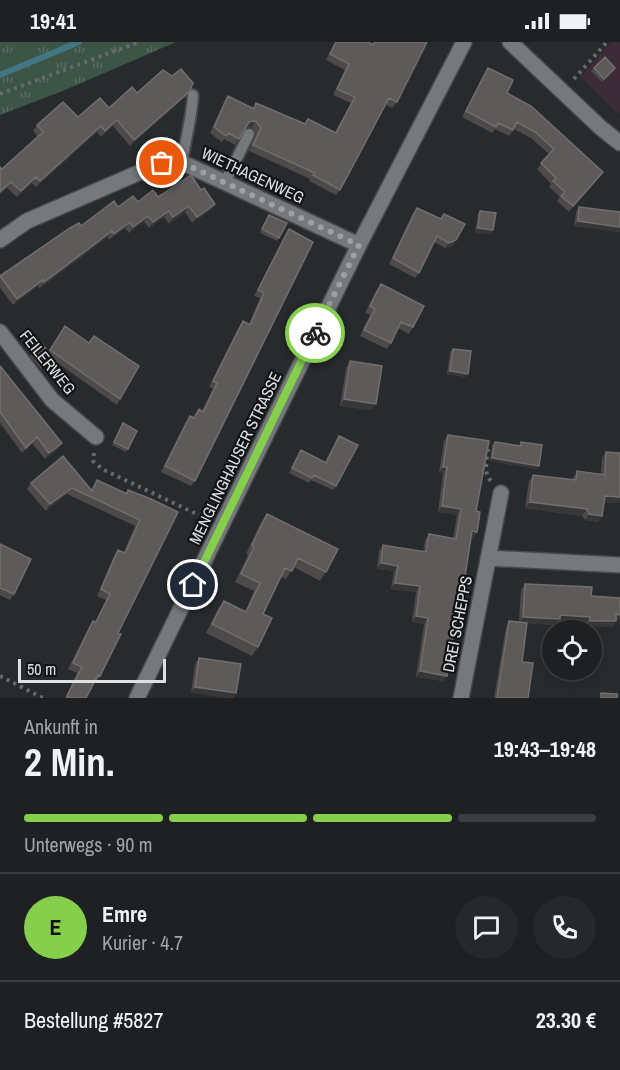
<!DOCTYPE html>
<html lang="de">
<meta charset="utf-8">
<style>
:root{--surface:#1e2022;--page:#26282a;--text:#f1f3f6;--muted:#a1a3a5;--line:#3c3e40;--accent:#85cf4c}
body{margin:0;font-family:"Archivo Narrow",sans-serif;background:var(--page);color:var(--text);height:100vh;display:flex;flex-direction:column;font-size:22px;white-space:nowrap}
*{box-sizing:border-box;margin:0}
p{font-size:20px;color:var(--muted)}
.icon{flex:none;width:33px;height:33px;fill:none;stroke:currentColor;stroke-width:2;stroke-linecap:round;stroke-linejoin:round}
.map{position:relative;height:656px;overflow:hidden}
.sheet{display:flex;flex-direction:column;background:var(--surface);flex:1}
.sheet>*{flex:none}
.buttons{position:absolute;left:542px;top:578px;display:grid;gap:12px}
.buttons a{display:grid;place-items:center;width:60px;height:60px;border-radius:50%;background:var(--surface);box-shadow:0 3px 15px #0003,0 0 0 2px var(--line);font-size:30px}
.scale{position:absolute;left:18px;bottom:15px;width:148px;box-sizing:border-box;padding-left:6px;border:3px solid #dee0e2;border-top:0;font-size:16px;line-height:21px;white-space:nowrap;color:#dee0e2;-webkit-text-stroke:4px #121315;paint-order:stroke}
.pin{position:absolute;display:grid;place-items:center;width:51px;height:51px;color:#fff;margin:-26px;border:3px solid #fff;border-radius:50%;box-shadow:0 2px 6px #0007}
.courier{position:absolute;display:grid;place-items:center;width:60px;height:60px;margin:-30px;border:4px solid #85cf4c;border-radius:50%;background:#fff;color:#222;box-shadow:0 2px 8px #0007}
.summary em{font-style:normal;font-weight:800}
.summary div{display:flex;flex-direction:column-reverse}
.summary{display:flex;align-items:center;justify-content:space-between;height:102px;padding:0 24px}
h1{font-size:39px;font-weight:800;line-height:45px}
.bar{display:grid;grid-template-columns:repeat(4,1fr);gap:9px 6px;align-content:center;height:72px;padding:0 24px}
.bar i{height:8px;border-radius:4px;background:var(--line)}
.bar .on{background:var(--accent)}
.bar p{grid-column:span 4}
.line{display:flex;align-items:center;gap:15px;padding:0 24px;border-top:2px solid var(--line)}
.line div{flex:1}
.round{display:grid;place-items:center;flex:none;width:63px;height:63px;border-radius:32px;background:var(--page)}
.status{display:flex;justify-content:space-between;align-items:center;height:42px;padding:0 30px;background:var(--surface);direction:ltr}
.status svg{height:16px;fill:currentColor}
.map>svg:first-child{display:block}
.education{fill:#3d2c37}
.grass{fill:url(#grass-tufts)}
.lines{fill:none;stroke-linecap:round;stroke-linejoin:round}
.stream{stroke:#427683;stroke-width:6}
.lane-casing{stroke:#46494b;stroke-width:14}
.street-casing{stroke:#46494b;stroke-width:18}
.secondary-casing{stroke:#46494b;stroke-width:18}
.path{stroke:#686a6d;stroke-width:4;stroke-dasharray:3 4.5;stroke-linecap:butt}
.lane{stroke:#75797b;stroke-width:10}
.street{stroke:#75797b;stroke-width:15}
.secondary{stroke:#75797b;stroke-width:15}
.wall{fill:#4d4a49}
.shaded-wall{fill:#383737}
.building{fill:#5d5a59;stroke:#716f6e;stroke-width:1.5}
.done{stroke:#9ea1a3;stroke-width:6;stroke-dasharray:0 10.8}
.route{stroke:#85cf4c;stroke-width:8}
.labels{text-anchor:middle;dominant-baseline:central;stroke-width:4.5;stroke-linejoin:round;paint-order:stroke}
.street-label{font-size:16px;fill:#dee0e2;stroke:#121315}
</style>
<div class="status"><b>19:41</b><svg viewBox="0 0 49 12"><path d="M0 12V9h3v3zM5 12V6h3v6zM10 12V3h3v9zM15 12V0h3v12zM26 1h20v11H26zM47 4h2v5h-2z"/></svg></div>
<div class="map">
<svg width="620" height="656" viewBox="0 0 620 656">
<defs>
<pattern id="grass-tufts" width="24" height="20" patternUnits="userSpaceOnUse" patternTransform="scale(1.5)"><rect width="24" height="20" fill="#3d5547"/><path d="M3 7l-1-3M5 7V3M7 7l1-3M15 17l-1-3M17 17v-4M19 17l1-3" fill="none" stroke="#596d61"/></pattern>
</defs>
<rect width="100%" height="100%" fill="#282b2e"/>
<path class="education" d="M611 0H620V73L581 35Z"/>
<path class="grass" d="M0 0H176L65 48 0 73Z"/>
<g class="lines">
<path class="stream" d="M0 33 79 0"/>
<defs>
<path id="lane" d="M182 121C185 99 192 75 193 53
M225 140 249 92"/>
<path id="street" d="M0 198 27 179 145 128 162 121 174 120 185 122 196 127 359 203
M0 290 52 358 96 395
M488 516 620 523
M461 656 501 451"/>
<path id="secondary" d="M510 0 601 86 620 101
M137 656 359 203 464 0"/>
</defs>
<use href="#lane" class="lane-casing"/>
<use href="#street" class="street-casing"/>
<use href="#secondary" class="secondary-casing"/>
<path class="path" d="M574 37 607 0
M0 52 139 0
M488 407C487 417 483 431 491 439
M94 411 93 419 102 427 207 477
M0 634 43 656"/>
<use href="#lane" class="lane"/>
<use href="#street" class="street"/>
<use href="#secondary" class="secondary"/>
</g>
<path class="wall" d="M335 0H368L373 2 374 0H427L397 60 392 66 385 62 340 148 336 153 309 139 310 137 249 109 256 92 252 85 245 86 235 103 224 97 222 100 210 91 224 60 228 54 253 66 256 61 305 82 308 77 335 90 351 61 333 53 345 28 326 18Z
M488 26 507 51 599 136 569 170 557 159 560 155 549 145 551 142 537 127 549 112 531 96 514 87 509 94 495 87 492 91 462 75 484 32Z
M594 26 613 29 602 40 591 29Z
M190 49 185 55 130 104 113 84 101 95 97 90 36 145 32 141 17 155 7 146 2 127 38 95 33 89 37 83 78 75 109 66 137 51Z
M158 155 211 168 192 181 185 170 169 182 164 175 149 186 144 180 129 191 125 186 109 198 108 195 40 246 38 244 13 263 0 246V233L81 184 118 165Z
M579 165 620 170V190L574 184 576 170Z
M417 166 441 177 444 172 453 204 445 206 434 200 419 231 415 236 389 222 413 171Z
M480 169 493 188 491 192 475 190 478 172Z
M269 173 279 196 277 199 260 191Z
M289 187 195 439 191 444 161 430 186 380 190 374 193 376 199 367 202 369 213 347 209 345 239 285 243 279 249 282 260 256 254 254 285 193Z
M381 242 413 285 409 292 398 286 391 301 387 307 360 294 370 273 365 271 376 249Z
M65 284 120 357 117 363 52 317 41 327 30 314 33 310H48Z
M453 307 466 335 447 332 450 310Z
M350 319 376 362 371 368 340 364 346 326Z
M0 324 58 407 45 417 32 401 22 411 0 381Z
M123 381 128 407 126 410 112 403Z
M448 393 476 469 477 490 473 496H471L443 639 416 635 424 582 412 580 416 550 391 547 394 529 377 527 379 509 383 503 423 510 425 498 429 492 453 496 457 473 438 470 443 431H439L444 399Z
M339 394 336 444 333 448 311 438 309 441 289 431 301 408 325 420Z
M495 400 519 404 521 400 537 427 490 419 492 403Z
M606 410 620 411V461H604L602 474 598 480 585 478 582 474 525 466 529 439 533 433 572 438 573 436 577 429 601 432 602 416Z
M97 438 126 451 128 448 151 457 118 591 100 634 96 640H94L86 656H65L77 631 68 627 89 585 93 579 95 580 106 558 97 554 114 514 118 508 124 510 135 484 67 452 46 469 27 447 31 441 91 448Z
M267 472 326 530 320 539 294 525 286 537 281 535 263 572 258 605 252 614 206 591 218 567 224 559 245 570 254 549 235 540 248 513 246 512 261 480Z
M0 502 14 552 10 558 0 553Z
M525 542 591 554 620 578H616L612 585H586V581L559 579 556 583 527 581 522 620 528 656H494L506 585 509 579 519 580 521 548Z
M199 616 233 656 191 651 195 622Z"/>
<path class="shaded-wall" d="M190 49 185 55 130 104 134 98Z
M117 78 113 84 101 95 105 89Z
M256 79 252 85 244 86 249 80Z
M101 84 97 90 36 145 40 139Z
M603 130 599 136 569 170 573 164Z
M36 135 32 141 17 155 21 149Z
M11 140 7 146 0 152V150Z
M215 162 211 168 192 181 197 175Z
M189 164 185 170 169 182 173 175Z
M169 169 164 175 149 186 153 180Z
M148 174 144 180 129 191 133 185Z
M578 179 620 185V190L574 184Z
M130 180 125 186 109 198 114 192Z
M478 186 493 188 491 192 475 190Z
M112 189 108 195 40 246 44 240Z
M456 198 453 204 445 206 449 201Z
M43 238 38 244 13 263 17 257Z
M450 329 468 332 466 335 447 332Z
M344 357 376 362 371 368 340 364Z
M37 395 32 401 22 411 26 406Z
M62 401 58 407 45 417 49 411Z
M492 416 539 424 537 427 490 419Z
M443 425H447L443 431H439Z
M72 446 67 452 46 469 50 462Z
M605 454 620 455V461H600Z
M530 460 587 467 582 474 525 466Z
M442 464 461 467 457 473 438 470Z
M589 472 602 474 598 480 585 478Z
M472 489 477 490 473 496 468 495Z
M381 521 398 524 394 529 377 527Z
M395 541 420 544 416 550 391 547Z
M616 572 620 573V578H612Z
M560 573 590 575 586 581 559 579 556 583 519 581 523 575Z
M416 574 428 576 424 582 412 580Z
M590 579H616L612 585H586Z
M420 629 447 634 443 639 416 635Z
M195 645 236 651 233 656H224L191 651Z"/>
<path class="building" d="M336 0H368L373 3 375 0H427L397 60 389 56 340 148 313 133 315 131 253 103 261 86 256 79 249 80 239 97 228 91 226 94 214 85 228 54 254 67 256 61 305 82 308 77 336 91 355 55 337 47 349 22 330 12Z
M605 15 615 26 604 37 594 26Z
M488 26 513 38 507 51 531 64 603 130 573 164 561 154 565 150 553 139 556 136 541 121 554 107 535 90 517 80 513 88 498 81 496 85 466 69Z
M181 27 193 41 190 49 134 98 117 78 105 89 101 84 40 139 36 135 21 149 11 140 0 150V125L2 127 43 90 37 83 63 60 78 75 100 56 109 66 132 45 137 51 163 28 172 34Z
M191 133 201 148 204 146 215 162 197 175 189 164 173 175 169 169 153 180 148 174 133 185 130 180 114 192 112 189 44 240 43 238 17 257 0 234 70 186 79 181 81 184 114 159 118 165 133 154 138 160 153 148 158 155Z
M579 165 620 170V185L578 179Z
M417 166 441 177 444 172 465 182 456 198 449 201 437 194 419 231 393 216Z
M480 169 496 171 493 188 478 186Z
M269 173 287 181 279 196 262 187Z
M289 187 313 200 195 439 165 424 190 374 194 376 199 367 203 370 217 341 213 339 243 279 250 283 264 251 258 248Z
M381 242 424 264 413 285 401 280 391 301 364 288 375 267 370 264Z
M65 284 89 301 94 294 139 324 120 357 50 308Z
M42 302 53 316 43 324 33 310Z
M453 307 471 309 468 332 450 329Z
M350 319 382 324 376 362 344 357Z
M0 324 62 401 49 411 37 395 26 406 0 370Z
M123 381 137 389 128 407 114 400Z
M448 393 489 399 476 469 480 470 477 490 472 489 458 580H455L447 634 420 629 428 576 416 574 420 544 395 541 398 524 381 521 383 503 426 510 429 492 456 497 461 467 442 464 447 425H443Z
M339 394 358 403 336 444 314 433 312 436 292 426 301 408 326 421Z
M495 400 521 404V400L542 403 539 424 492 416Z
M606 410 620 411V455L605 454 602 474 589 472 587 467 530 460 533 433 576 438 577 429 605 433Z
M63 414 92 449 97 438 127 452 128 448 151 457 178 470 118 591 121 592 100 634 98 633 86 656H69L67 654 82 625 73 621 93 579 96 580 110 552 101 547 118 508 125 511 140 478 72 446 50 462 31 441Z
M267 472 338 507 326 530 298 516 292 529 285 526 263 572 272 576 258 605 212 582 224 559 246 570 260 541 241 532 254 505 252 503Z
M0 502 31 517 14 552 0 546Z
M525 542 592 545 591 554 620 556V573L616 572V579H590V575L560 573V577L523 575Z
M509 579 527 581 522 620 533 621 528 656H497Z
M199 616 241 622 236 651 195 645Z
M601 651 617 652V656H601Z"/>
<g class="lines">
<path class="done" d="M162 121 185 122 359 203 315 291"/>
<path class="route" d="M193 543 315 291"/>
</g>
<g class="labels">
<g class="street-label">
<text transform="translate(253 133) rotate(25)">WIETHAGENWEG</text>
<text transform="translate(48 320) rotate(51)">FEILERWEG</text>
<text transform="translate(235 416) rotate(-64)">MENGLINGHAUSER STRASSE</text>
<text transform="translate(457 582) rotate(-79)">DREI SCHEPPS</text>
</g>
</g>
</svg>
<div class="buttons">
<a><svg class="icon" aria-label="locate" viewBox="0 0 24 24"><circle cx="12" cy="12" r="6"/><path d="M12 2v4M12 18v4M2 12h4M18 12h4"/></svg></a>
</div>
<div class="scale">50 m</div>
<div class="pin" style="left:162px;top:121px;background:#ea580c"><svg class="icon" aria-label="bag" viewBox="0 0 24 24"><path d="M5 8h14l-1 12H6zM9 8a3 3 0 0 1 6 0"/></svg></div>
<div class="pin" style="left:193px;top:543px;background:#1f2937"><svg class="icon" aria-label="home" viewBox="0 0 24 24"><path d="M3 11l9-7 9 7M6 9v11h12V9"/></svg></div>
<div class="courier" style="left:315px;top:291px"><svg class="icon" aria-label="bike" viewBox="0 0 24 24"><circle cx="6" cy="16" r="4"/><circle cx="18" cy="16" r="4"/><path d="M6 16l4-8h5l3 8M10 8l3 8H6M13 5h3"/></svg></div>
</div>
<section class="sheet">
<div class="summary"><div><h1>2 Min.</h1><p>Ankunft in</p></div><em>19:43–19:48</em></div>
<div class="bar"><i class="on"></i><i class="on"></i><i class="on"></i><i></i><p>Unterwegs · 90 m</p></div>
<div class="line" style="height:108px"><b class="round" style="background:var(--accent);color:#111">E</b><div><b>Emre</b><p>Kurier · 4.7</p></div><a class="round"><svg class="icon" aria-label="chat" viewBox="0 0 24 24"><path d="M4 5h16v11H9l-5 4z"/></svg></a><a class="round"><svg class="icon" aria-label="phone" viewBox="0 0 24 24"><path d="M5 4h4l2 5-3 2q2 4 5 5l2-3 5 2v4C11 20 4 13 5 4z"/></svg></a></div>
<div class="line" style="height:78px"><div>Bestellung #5827</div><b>23.30 €</b></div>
</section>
